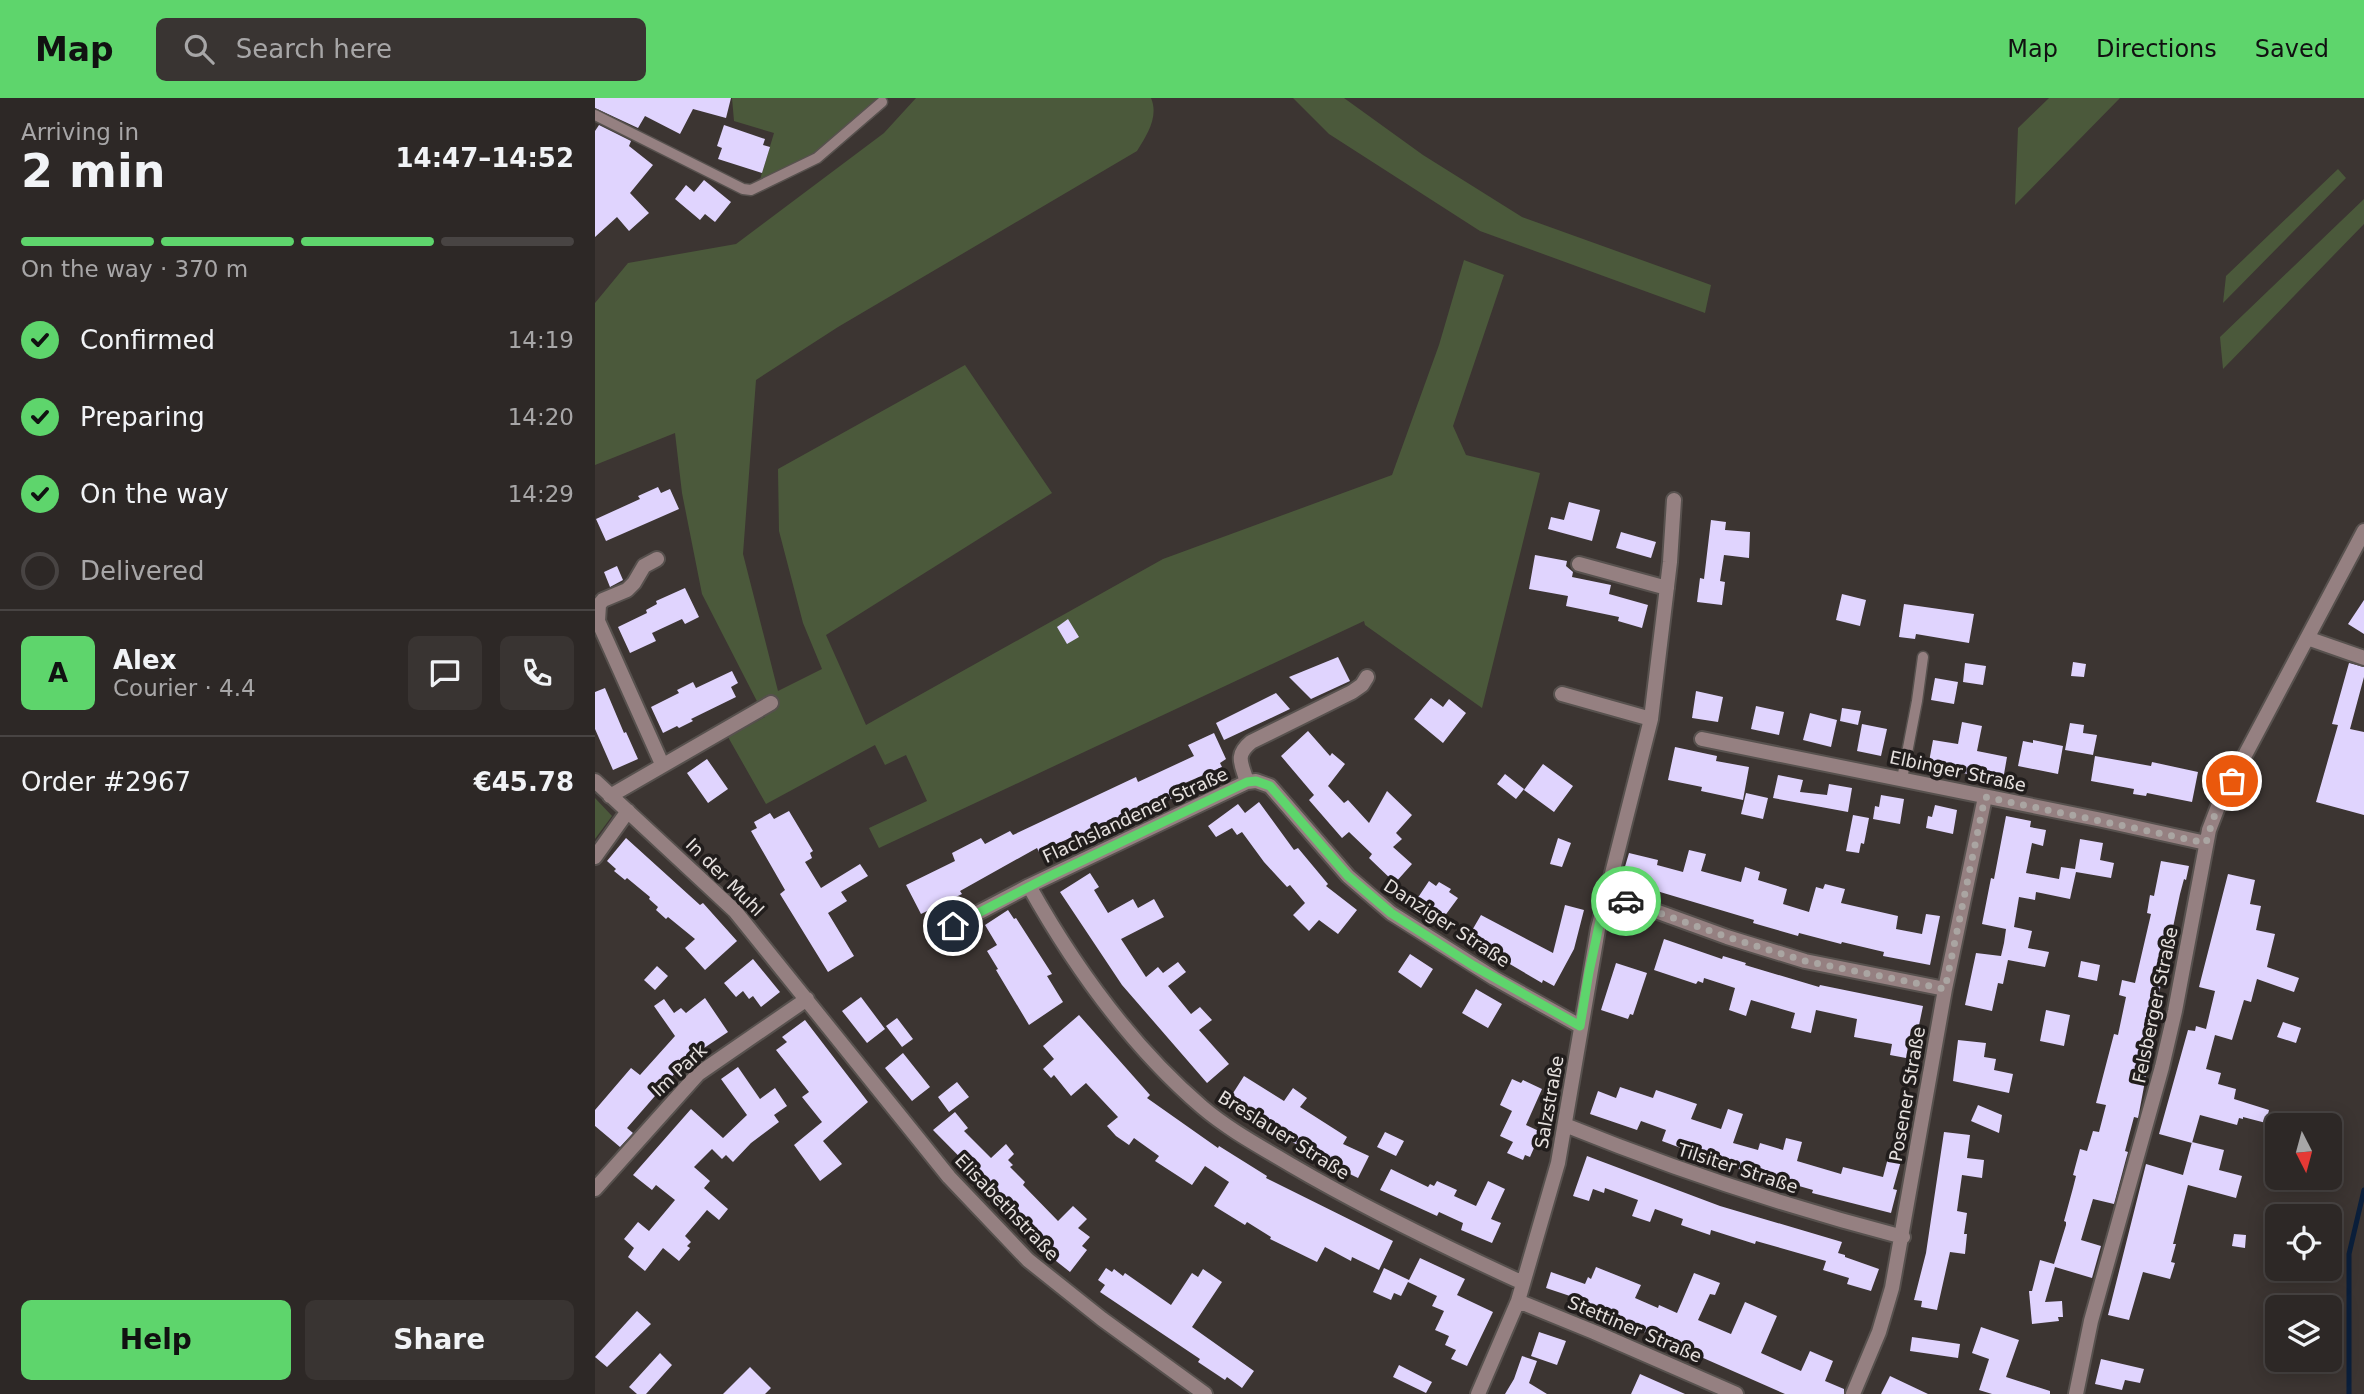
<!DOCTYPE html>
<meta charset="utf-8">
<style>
:root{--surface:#2d2826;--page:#393432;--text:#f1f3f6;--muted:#a7a6a7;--line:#484443;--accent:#5ed56c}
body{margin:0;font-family:"DejaVu Sans",sans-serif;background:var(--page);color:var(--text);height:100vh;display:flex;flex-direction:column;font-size:26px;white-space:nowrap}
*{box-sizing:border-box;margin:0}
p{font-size:23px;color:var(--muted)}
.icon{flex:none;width:38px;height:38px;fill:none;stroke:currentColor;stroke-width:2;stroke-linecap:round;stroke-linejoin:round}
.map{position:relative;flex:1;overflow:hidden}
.panel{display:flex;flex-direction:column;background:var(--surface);width:595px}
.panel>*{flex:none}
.needle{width:46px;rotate:174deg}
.fabs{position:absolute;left:1670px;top:1015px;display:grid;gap:14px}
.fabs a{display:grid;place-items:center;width:77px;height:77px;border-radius:10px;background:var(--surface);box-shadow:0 4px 18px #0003,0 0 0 2px var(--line);font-size:35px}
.pin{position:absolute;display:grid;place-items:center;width:60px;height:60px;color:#fff;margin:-30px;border:4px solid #fff;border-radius:50%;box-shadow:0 2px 7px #0007}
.courier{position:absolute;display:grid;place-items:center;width:70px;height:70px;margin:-35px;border:5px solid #5ed56c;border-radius:50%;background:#fff;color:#222;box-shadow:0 2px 9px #0007}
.overview em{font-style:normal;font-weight:800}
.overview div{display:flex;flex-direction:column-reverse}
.overview{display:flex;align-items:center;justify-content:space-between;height:119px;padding:0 21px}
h1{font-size:46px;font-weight:800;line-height:52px}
.bar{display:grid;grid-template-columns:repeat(4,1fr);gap:10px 7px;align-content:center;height:84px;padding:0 21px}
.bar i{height:9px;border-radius:5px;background:var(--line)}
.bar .on{background:var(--accent)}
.bar p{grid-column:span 4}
.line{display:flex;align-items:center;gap:18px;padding:0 21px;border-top:2px solid var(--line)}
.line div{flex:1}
.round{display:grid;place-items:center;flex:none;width:74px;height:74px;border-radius:10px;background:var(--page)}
ol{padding:0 21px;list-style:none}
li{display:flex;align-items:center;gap:21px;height:77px}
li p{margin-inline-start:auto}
li .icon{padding:7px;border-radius:50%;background:var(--accent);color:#111;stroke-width:4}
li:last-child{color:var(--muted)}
li i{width:38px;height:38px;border:4px solid var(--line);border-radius:50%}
.cta{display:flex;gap:14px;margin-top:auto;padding:14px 21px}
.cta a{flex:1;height:80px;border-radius:10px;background:var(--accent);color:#111;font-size:28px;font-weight:800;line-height:80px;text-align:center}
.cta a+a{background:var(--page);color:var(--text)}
header{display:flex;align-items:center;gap:42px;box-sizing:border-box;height:98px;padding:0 35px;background:var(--accent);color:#111}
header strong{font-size:33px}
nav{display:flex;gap:38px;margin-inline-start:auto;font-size:24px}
.search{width:490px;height:63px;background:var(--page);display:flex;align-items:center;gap:18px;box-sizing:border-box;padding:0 24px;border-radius:10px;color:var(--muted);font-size:26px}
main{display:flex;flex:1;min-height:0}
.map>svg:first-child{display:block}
.green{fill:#4b593b}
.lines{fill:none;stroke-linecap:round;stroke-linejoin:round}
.stream{stroke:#0b1f3b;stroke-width:5}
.building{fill:#e0d4fe}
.lane-casing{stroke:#57514e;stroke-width:13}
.street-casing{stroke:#57514e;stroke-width:18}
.lane{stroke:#958081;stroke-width:10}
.street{stroke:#958081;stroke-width:14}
.done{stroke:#aaa5a2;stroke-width:7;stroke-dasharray:0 12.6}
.route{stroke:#5ed56c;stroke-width:9}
.labels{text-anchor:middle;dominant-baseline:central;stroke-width:7;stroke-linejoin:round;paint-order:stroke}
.street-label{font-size:18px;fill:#e6e1df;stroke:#211d1c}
</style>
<header>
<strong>Map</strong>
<div class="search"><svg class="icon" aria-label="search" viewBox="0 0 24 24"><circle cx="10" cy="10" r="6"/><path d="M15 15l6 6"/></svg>Search here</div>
<nav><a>Map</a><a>Directions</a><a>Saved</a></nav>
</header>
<main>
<section class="panel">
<div class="overview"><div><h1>2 min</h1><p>Arriving in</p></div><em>14:47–14:52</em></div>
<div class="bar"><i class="on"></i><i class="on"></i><i class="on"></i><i></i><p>On the way · 370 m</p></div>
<ol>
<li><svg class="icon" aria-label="check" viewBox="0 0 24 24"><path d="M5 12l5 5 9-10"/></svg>Confirmed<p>14:19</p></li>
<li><svg class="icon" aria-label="check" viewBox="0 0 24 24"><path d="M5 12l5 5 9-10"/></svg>Preparing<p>14:20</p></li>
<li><svg class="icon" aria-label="check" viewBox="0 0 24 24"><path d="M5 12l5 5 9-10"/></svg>On the way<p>14:29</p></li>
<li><i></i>Delivered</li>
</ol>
<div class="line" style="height:126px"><b class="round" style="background:var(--accent);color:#111">A</b><div><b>Alex</b><p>Courier · 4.4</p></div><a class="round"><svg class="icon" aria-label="chat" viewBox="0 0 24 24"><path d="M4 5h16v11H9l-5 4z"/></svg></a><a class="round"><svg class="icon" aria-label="phone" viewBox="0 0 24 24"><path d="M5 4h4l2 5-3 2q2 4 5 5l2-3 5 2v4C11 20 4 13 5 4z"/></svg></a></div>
<div class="line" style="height:91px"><div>Order #2967</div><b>€45.78</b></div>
<div class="cta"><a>Help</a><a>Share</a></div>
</section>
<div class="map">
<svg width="1769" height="1296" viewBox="0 0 1769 1296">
<rect width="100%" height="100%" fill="#3c3532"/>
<path class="green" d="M137 0H286L218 57 164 85 179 35 139 23Z
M321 0H556C564 19 552 37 542 53L243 229 161 282 148 456 183 593 227 571 208 525 184 433 183 371 370 267 457 395 231 537 271 627 568 461 797 377 844 247 869 162 909 177 858 328 871 357 945 375 887 610 770 527 769 523 284 750 274 730 332 703 311 657 290 667 280 647 171 706 133 639 170 619 107 496 87 395 80 335 0 367V205L33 165 141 146 289 35Z
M698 0H749L828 57 927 119 1116 187 1110 215 885 133 734 36Z
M1454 0H1525L1420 107 1423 30Z
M1743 71 1751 80 1628 205 1631 178Z
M1769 101V126L1628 271 1625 239Z
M0 700 17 718 0 741Z"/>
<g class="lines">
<path class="stream" d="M1754 1296V1156L1769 1092"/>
</g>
<path class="building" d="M0 0H136L131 20 98 11 85 36 50 18 43 30 0 10Z
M4 27 36 43 34 48 58 67 35 95 54 115 34 133 22 119 0 139V33Z
M129 27 170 41 168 47 175 49 167 75 123 61 127 50 122 48Z
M109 82 136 104 120 124 110 116 105 122 80 101 91 87 99 94Z
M63 389 66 395 75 391 84 411 11 443 1 421 45 401 43 398Z
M974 404 1005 412 997 443 953 431 956 419 969 422Z
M1116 422 1131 424 1130 432 1155 434 1154 460 1129 457 1125 483 1130 484 1127 507 1102 504 1105 480 1109 481Z
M1026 434 1061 444 1056 460 1021 450Z
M940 457 972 463 971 468 978 474 977 479 1016 487 1014 496 1053 507 1047 530 1023 523 1024 519 971 508 973 498 934 491Z
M22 468 28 482 15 489 9 474Z
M90 490 104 519 90 526 87 521 57 535 61 543 35 555 23 529 52 515 51 512 62 506 61 503Z
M1247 496 1271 502 1265 528 1241 522Z
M1769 502V536L1753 526Z
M1309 506 1379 516 1374 545 1321 536 1320 541 1304 539Z
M473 521 484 539 472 546 462 529Z
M743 559 755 583 716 601 694 579Z
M1478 564 1491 566 1489 579 1476 578Z
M1370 565 1391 568 1388 587 1368 584Z
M1754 565 1769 569V579L1755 631 1769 634V717L1721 704 1743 627 1737 626Z
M137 573 143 585 136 589 141 599 96 621 98 623 84 630 82 628 68 635 56 609 84 595 82 592 98 584 101 590Z
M1340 580 1363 584 1359 606 1336 602Z
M10 590 29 635 31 634 43 661 18 672 0 631V594Z
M1101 593 1128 599 1123 624 1097 620Z
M681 595 695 611 629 642 621 625Z
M836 600 848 609 854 601 871 615 848 645 819 621Z
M1161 608 1189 614 1184 637 1156 631Z
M1247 610 1266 613 1263 627 1245 623Z
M1215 615 1242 622 1236 649 1208 642Z
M1367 624 1387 628 1382 653 1412 659 1408 682 1333 669 1338 642 1363 646Z
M1475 625 1489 627 1488 635 1502 637 1498 657 1470 652Z
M1267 626 1292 631 1286 658 1262 653Z
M713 633 735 658 737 655 750 666 733 688 749 705 753 702 774 725 792 693 817 717 801 735 807 741 798 749 817 766 800 785 774 760 777 756 754 734 747 740 714 702 719 697 686 658Z
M619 635 631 661 625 665 627 669 590 685 594 693 517 726 516 723 476 742 475 740 444 754 442 750 365 793 367 796 326 816 311 787 360 763 357 755 386 740 390 746 415 733 418 737 541 679 543 684 599 658 593 647Z
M1438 642 1468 648 1463 676 1423 668 1428 643 1438 645Z
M1080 649 1122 658 1121 663 1154 669 1148 702 1106 693 1107 689 1073 682Z
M1500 658 1556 668 1557 664 1603 674 1597 704 1552 695 1551 698 1538 696 1539 691 1496 683Z
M112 661 133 691 113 705 92 675Z
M948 666 978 688 959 714 929 692Z
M910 676 929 691 921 701 902 686Z
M1183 677 1208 682 1205 694 1232 697 1234 686 1257 690 1253 714 1178 700Z
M1151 695 1173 700 1168 721 1146 716Z
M1286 697 1309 701 1305 726 1278 721 1280 708 1284 709Z
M664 704 699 752 703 750 733 786 731 788 762 812 743 836 724 822 714 833 698 817 710 805 695 787 692 789 669 764 647 734 642 737 637 730 621 739 613 728 643 706 650 715Z
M1340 707 1362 712 1358 736 1331 730 1333 718 1337 719Z
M194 713 218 753 215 755 217 760 210 764 226 790 265 766 273 778 246 794 252 803 233 815 259 858 233 874 185 796 190 792 156 733 162 730 159 724 175 715 179 721Z
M1258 717 1274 720 1269 746 1266 745 1264 755 1251 753Z
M1411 718 1436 723 1435 729 1451 732 1448 748 1437 745 1431 775 1464 781 1466 769 1480 771 1485 741 1508 745 1505 762 1519 765 1516 780 1481 774 1475 801 1441 794 1440 802 1424 799 1419 829 1437 833 1433 850 1454 854 1450 869 1413 862 1408 886 1403 885 1397 913 1370 907 1381 855 1406 858 1409 845 1411 831 1387 826 1396 780 1399 781Z
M31 740 105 807 108 805 142 843 110 872 90 850 100 841 73 819 71 821 61 812 63 809 54 801 55 799 32 780 30 782 19 773 21 771 12 763Z
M963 740 976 745 967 769 955 766Z
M1094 752 1111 756 1106 773 1146 784 1150 769 1165 774 1163 782 1192 791 1188 806 1214 814 1221 789 1228 791 1230 786 1250 791 1246 805 1303 818 1301 831 1327 836 1331 816 1345 818 1335 867 1288 858 1289 854 1247 844 1246 846 1204 835 1203 838 1158 825 1159 822 1055 791 1056 787 1047 785 1049 778 1029 772 1034 755 1063 762 1062 767 1088 774Z
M1566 763 1594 768 1591 782 1589 781 1585 796 1550 962H1554L1544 1015 1543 1020 1539 1019 1530 1053 1533 1054 1531 1061 1519 1106 1498 1101 1486 1142 1506 1148 1497 1180 1460 1169 1450 1204 1467 1203 1468 1219H1463L1464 1223 1437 1226 1434 1193H1437L1445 1162 1459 1166 1471 1127V1124L1469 1123 1478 1090 1481 1078 1478 1077 1485 1051 1492 1053 1498 1033 1504 1034 1511 1007 1501 1005 1519 936 1523 937 1531 899 1524 897 1527 882 1540 885 1556 816 1552 815 1555 797 1559 798Z
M495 775 504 789 499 792 513 815 538 801 543 810 559 801 569 819 526 841 551 879 563 869 568 875 583 864 591 874 573 888 596 916 605 909 617 922 604 932 634 966 612 985 527 887 465 794Z
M1633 776 1660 782 1655 806 1666 808 1661 832 1680 836 1672 869 1704 880 1699 894 1662 881 1656 904 1649 902 1637 942 1620 937 1611 971 1626 975 1623 986 1641 991 1639 1001 1674 1012 1671 1025 1648 1019V1021L1644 1020 1642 1027 1605 1017 1597 1045 1564 1036 1593 932 1600 933 1601 928 1611 931 1620 893 1604 889Z
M834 783 841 788 844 784 856 791 854 794 863 800 849 819 822 801Z
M970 807 989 812 979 851 959 888 948 882 947 885 872 841 886 817 958 855Z
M413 812 419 821 421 820 457 876 452 878 468 904 434 927 401 872 403 871 392 853 402 847 390 827Z
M1069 841 1127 861 1128 858 1151 865 1150 867 1224 889 1225 887 1328 908 1323 932 1316 931 1311 960 1295 957 1297 946 1259 939 1262 921 1221 912 1216 935 1196 930 1200 915 1156 902 1151 918 1134 912 1140 890 1109 880 1108 885 1103 883 1101 886 1059 872Z
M815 856 838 871 826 890 803 874Z
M158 861 185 894 166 909 158 898 154 901 148 893 141 899 129 885Z
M1486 863 1505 867 1502 883 1483 879Z
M1021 865 1052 875 1038 917 1035 916 1033 921 1006 912Z
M62 868 73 878 60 892 49 882Z
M881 891 907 906 893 930 867 915Z
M266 899 290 931 272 945 247 913Z
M110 900 133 934 103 954 101 951 32 1030 38 1035 25 1049 0 1028V1012L36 970 45 977 80 938 59 908 69 901 79 915 86 910 91 915Z
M1451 912 1475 917 1469 948 1445 943Z
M484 917 555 997 552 1000 623 1050 624 1048 672 1078 671 1080 798 1143 784 1172 757 1159 756 1163 730 1149 722 1164 675 1141 676 1139 652 1124 650 1127 619 1108 634 1084 610 1068 597 1087 560 1063 564 1058 539 1040 534 1047 521 1038 512 1028 523 1019 491 985 476 998 459 977 456 980 448 971 459 961 448 948Z
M302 920 318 941 307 949 291 928Z
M210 922 273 1004 228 1043 247 1066 225 1083 199 1047 227 1024 207 999 214 994 181 952 192 944 187 939Z
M1688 924 1706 930 1701 945 1682 939Z
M1363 942 1391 945 1389 959 1401 961 1399 972 1418 976 1414 995 1358 983Z
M308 955 335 989 317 1003 290 970Z
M143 969 165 1001 180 990 192 1008 179 1017 184 1024 156 1045 138 1064 131 1057 127 1061 117 1051 99 1069 115 1083 109 1090 133 1111 124 1122 112 1112 90 1138 96 1144 92 1148 95 1150 84 1163 68 1150 50 1173 33 1159 39 1150 29 1141 43 1124 54 1133 80 1102 61 1087 57 1092 38 1077 96 1011 128 1040 152 1017 126 981Z
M649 978 689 1003 698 990 712 1000 705 1009 752 1039 748 1046 774 1058 763 1080 726 1062 633 1003Z
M917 981 926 985 928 982 947 991 931 1027 946 1034 935 1059 930 1057 928 1062 912 1055 918 1044 905 1038 917 1013 905 1007Z
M362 984 374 999 354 1014 343 999Z
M1025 989 1058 1000 1061 992 1102 1006 1096 1021 1126 1031 1133 1011 1148 1016 1138 1045 1163 1052 1165 1045 1188 1052 1191 1040 1207 1044 1202 1063 1246 1076 1248 1069 1288 1079 1293 1060 1306 1063 1298 1091 1302 1092 1296 1115 1217 1095 1218 1092 1134 1068 1067 1043 1071 1032 1046 1023 1042 1032 995 1016 1003 993 1021 1000Z
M1383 1007 1407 1017 1404 1035 1376 1023Z
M360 1014 373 1030 369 1033 396 1060 411 1046 419 1056 413 1062 418 1067 415 1069 430 1084 428 1087 463 1123 478 1108 492 1121 483 1130 495 1139 487 1148 492 1152 475 1174 456 1159 457 1156 429 1127 430 1125 338 1032Z
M790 1034 809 1043 801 1058 782 1049Z
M1349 1034 1375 1037 1372 1060 1389 1062 1387 1080 1367 1077 1362 1113 1372 1115 1369 1136H1372L1370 1156 1355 1154 1342 1212 1326 1209 1327 1203 1319 1202 1331 1155Z
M1597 1044 1629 1052 1624 1072 1647 1078 1641 1100 1593 1087 1578 1146H1581L1576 1164 1580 1165 1575 1181 1548 1174 1534 1222 1513 1217 1551 1066 1588 1077Z
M992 1058 1125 1108 1247 1144 1243 1155 1250 1157V1159L1284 1171 1276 1193 1252 1186 1254 1180 1228 1172 1231 1163 1161 1143 1160 1146 1116 1132 1115 1137 1086 1127 1088 1121 1060 1111 1055 1124 1037 1118 1043 1102 1010 1090 1009 1095 998 1091 994 1103 978 1098Z
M796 1071 833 1089 835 1086 839 1088 842 1083 862 1092 859 1098 881 1108 893 1083 910 1091 896 1121 906 1125 897 1145 866 1132 868 1125 844 1114 842 1118 785 1092Z
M1639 1136 1651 1137 1650 1150 1637 1148Z
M825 1160 870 1181 862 1197 898 1214 872 1268 856 1261 861 1252 850 1247 854 1238 840 1232 849 1213 837 1208 842 1198 813 1184 806 1198 799 1195 796 1202 778 1194 789 1170 814 1182Z
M1001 1169 1046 1187 1040 1200 1063 1210 1064 1207 1082 1215 1099 1175 1125 1185 1120 1197 1115 1196 1103 1222 1136 1236 1150 1204 1182 1218 1166 1255 1206 1273 1215 1253 1238 1263 1230 1283 1249 1291V1296H1190L992 1209 993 1204 951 1190 956 1174 990 1186 993 1179 996 1181Z
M511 1170 517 1174 519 1171 528 1178 530 1175 576 1207 597 1175 603 1179 608 1171 627 1184 597 1229 659 1273 647 1290 632 1279 630 1282 603 1264 605 1261 505 1194 510 1187 503 1182Z
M42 1213 56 1226 12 1269 0 1259Z
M1386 1229 1424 1242 1411 1279 1455 1293V1296H1397L1384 1292 1394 1261 1377 1255Z
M944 1234 971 1243 962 1267 936 1258Z
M1317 1239 1365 1246 1363 1260 1315 1253Z
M65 1255 77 1267 51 1296H42L34 1289Z
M927 1258 942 1263 934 1285 952 1296H910L919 1281Z
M1506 1261 1549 1271 1545 1285 1530 1282 1527 1292 1500 1286Z
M804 1267 837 1284 831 1295 798 1279Z
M155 1269 176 1290 170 1296H128Z
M1045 1276 1090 1296H1036Z
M1295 1278 1333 1296H1286Z"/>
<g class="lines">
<defs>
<path id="lane" d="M0 17 148 91 156 92 222 60 287 4
M1307 681 1322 603 1328 559"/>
<path id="street" d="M62 461 49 468 39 485 32 492 8 502 4 507 3 523 67 666
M984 466 1072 490
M1712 540 1769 560
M967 596 1056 621
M1107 641 1507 722 1611 745
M0 683 140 813 354 1079 433 1162 507 1221 610 1296
M652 684C647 666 639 658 656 644L757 594 767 587 772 579
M15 698 176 605
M0 759 33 713
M434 788C480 870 536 948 607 1009 634 1032 666 1049 696 1067 771 1111 850 1149 928 1185
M1011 795 1132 839 1210 863 1350 891
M358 828 434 788 652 684 661 683 675 688 753 778 796 815 899 880 985 928
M970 1027C1081 1072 1193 1109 1308 1139
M0 1091 103 976 212 901
M923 1203 999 1234 1141 1296
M883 1296 923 1203 963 1065 1003 831 1056 621 1075 464 1079 402
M1258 1296 1284 1234 1297 1190 1350 891 1390 699
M1481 1296 1496 1223 1567 969 1580 913 1614 732 1624 706 1769 433"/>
</defs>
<use href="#lane" class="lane-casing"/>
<use href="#street" class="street-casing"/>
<use href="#lane" class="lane"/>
<use href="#street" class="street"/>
</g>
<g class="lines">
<path class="done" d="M1031 803 1132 839 1210 863 1350 891 1390 699 1611 745 1618 721 1637 683"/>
<path class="route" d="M358 828 453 779 652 684 661 683 675 688 753 778 796 815 879 868 985 928 994 874 1011 795 1031 803"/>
</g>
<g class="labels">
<g class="street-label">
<text transform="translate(1363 673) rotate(12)">Elbinger Straße</text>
<text transform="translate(540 717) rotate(-25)">Flachslandener Straße</text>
<text transform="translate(130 779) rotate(45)">In der Muhl</text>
<text transform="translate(852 825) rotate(33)">Danziger Straße</text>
<text transform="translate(1560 907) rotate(-78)">Felsberger Straße</text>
<text transform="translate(84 972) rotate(-43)">Im Park</text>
<text transform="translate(1312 996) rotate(-80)">Posener Straße</text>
<text transform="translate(954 1004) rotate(-80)">Salzstraße</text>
<text transform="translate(689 1037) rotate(32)">Breslauer Straße</text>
<text transform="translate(1143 1070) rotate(18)">Tilsiter Straße</text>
<text transform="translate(412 1109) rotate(46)">Elisabethstraße</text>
<text transform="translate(1040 1231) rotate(23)">Stettiner Straße</text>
</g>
</g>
</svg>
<div class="fabs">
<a><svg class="needle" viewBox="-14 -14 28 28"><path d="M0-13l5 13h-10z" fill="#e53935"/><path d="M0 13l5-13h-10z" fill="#a7a6a7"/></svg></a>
<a><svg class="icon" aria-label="locate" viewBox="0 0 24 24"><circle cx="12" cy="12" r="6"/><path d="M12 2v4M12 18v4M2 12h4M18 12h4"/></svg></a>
<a><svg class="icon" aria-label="layers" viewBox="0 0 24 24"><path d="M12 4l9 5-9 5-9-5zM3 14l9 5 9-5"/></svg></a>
</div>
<div class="pin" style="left:1637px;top:683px;background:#ea580c"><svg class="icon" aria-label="bag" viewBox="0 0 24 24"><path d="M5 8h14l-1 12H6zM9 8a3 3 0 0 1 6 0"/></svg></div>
<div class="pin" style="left:358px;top:828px;background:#1f2937"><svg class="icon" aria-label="home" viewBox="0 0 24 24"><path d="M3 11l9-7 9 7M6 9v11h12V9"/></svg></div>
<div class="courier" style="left:1031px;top:803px"><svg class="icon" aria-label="car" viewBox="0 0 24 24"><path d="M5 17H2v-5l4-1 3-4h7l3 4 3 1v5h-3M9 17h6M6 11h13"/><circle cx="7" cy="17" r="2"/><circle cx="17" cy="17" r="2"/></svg></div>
</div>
</main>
